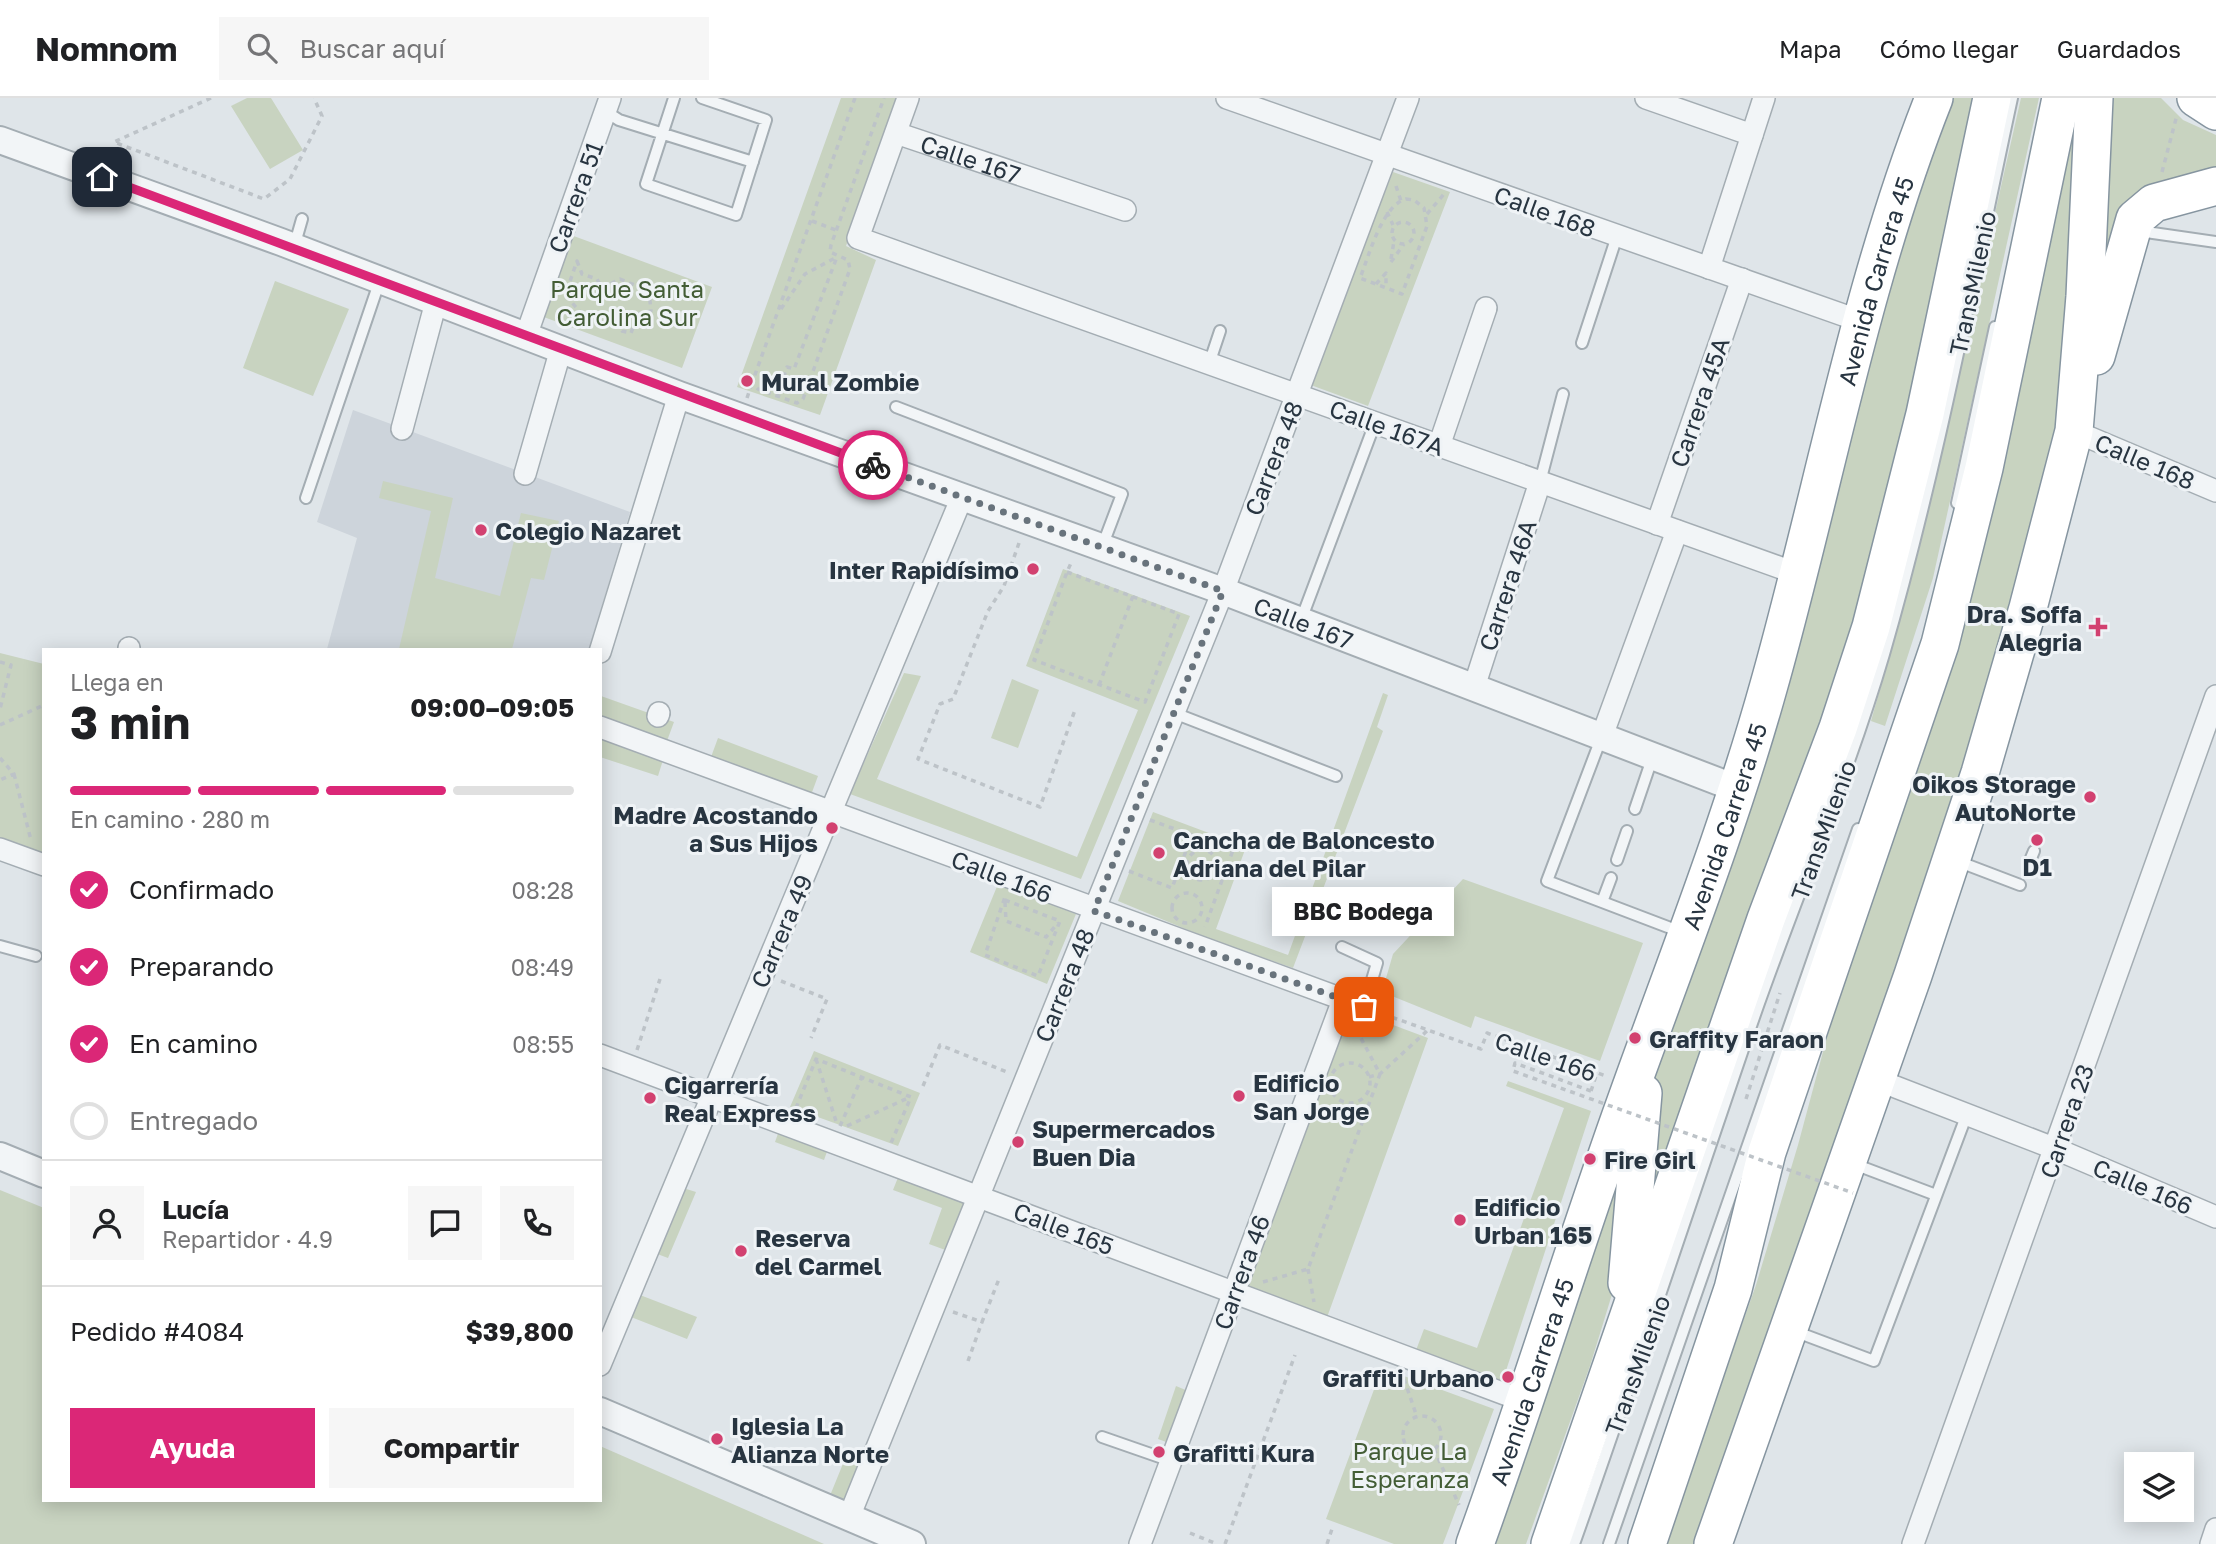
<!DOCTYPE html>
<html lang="es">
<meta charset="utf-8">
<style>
:root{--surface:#fff;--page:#f6f6f6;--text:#202124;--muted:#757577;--line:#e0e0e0;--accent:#db2777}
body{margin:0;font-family:"Golos Text",sans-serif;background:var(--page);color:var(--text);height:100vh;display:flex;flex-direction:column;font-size:26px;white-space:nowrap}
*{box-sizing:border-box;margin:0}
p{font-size:23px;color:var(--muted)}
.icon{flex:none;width:38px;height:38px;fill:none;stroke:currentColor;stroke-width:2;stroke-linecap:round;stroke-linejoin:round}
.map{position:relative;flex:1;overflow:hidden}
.details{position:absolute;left:42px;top:550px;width:560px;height:854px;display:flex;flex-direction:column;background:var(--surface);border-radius:0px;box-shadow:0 4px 18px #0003}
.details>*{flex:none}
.tools{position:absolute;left:2124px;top:1354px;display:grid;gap:14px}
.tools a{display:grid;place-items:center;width:70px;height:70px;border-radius:0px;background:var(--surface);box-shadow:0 4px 18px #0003;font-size:35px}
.pin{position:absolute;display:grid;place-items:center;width:60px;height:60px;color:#fff;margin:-30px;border-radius:14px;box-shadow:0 4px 10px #0006}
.courier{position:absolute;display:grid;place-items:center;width:70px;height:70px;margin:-35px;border:5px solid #db2777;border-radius:50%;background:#fff;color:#222;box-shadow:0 2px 9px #0007}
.bubble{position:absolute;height:49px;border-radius:0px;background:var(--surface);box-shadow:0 4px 18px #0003;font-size:23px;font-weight:700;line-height:49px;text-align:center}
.headline em{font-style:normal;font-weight:700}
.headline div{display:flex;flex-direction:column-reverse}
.headline{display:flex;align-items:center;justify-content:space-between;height:119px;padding:0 28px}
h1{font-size:46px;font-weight:700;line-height:52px}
.bar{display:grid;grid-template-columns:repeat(4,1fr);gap:10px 7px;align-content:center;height:84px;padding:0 28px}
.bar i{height:9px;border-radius:5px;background:var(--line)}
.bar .current{background:var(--accent)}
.bar p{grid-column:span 4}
.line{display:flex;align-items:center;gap:18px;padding:0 28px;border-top:2px solid var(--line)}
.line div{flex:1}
.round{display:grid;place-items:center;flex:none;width:74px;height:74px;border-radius:0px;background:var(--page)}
ol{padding:0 28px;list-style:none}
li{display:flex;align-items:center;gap:21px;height:77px}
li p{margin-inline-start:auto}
li .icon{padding:7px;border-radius:50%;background:var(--accent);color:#fff;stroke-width:4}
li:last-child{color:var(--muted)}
li i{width:38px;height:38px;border:4px solid var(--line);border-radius:50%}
.cta{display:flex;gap:14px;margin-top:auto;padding:14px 28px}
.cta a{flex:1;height:80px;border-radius:0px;background:var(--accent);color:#fff;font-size:28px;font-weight:700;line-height:80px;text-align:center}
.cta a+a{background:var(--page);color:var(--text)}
header{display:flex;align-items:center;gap:42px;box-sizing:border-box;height:98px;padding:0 35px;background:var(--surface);border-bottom:2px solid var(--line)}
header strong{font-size:33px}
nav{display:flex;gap:38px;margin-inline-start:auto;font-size:24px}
.search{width:490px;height:63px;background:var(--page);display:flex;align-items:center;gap:18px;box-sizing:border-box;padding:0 24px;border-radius:0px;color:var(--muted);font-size:26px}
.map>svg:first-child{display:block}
.built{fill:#cdd4db}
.green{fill:#c8d3c0}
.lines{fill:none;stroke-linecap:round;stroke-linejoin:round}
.service-casing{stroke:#a4adb3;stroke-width:14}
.minor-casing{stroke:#a4adb3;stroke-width:24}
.tertiary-casing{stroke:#a4adb3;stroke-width:30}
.trunk-casing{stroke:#8695a0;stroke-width:40}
.path{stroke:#bdc3c8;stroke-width:3.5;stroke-dasharray:5 5;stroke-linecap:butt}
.service{stroke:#f2f5f7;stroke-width:10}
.minor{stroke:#f2f5f7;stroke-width:21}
.tertiary{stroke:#f2f5f7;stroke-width:26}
.trunk{stroke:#fff;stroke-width:37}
.path-bridge{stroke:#bdc3c8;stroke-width:3.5;stroke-dasharray:5 5;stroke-linecap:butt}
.done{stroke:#68737c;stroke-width:7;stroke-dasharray:0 12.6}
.route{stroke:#db2777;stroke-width:9}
.poi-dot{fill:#d24170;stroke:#eff3f6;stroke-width:2.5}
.labels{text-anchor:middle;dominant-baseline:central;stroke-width:6;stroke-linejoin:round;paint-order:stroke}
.street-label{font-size:24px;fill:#283541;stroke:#eff3f6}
.park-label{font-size:24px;fill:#435d35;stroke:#eff3f6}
.poi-label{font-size:24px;font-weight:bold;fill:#283541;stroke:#eff3f6;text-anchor:start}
</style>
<header>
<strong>Nomnom</strong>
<div class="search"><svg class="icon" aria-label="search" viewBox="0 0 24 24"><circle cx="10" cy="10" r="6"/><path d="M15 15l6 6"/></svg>Buscar aquí</div>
<nav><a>Mapa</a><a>Cómo llegar</a><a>Guardados</a></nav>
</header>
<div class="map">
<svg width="2216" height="1446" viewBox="0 0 2216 1446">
<rect width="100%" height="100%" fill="#dfe5e9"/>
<path class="built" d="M353 312 630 414 589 551H327L357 440 317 424Z"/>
<path class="green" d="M247 0H271L303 52 270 71 231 8Z
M841 0H899L846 148 876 162 820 317 737 289Z
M1945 0H1980L1859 517 1644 1136 1645 1061 1657 961 1860 268Z
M2021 0H2039L1933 480 1885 628 1871 623 1918 456Z
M2079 0 2065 314 1976 642 1697 1446H1664L1756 1187 1798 1047Z
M2105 0H2161L2183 22 2216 37V76L2149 95 2094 206Z
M1393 74 1450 94 1368 308 1308 286Z
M571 137 712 189 682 270 541 218Z
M275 183 349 211 313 298 243 270Z
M383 383 453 400 435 480 500 498 521 415 559 423 544 482 531 480 512 551H399L431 413 379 400Z
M1063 471 1190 518 1081 781 850 696 904 575 921 578 877 681 1077 759 1138 612 1026 568Z
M0 555 44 566V757L0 741Z
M1012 581 1039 592 1018 650 991 640Z
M1383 595 1388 597 1377 629 1383 633 1293 870 1212 842 1118 803 1153 714 1246 749 1216 831 1288 857Z
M601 598 674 624 667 643 600 620Z
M718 640 818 678 811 697 711 659Z
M600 641 663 662 658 678 600 659Z
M1463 781 1643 845 1600 963 1475 918 1471 930 1382 894 1393 856Z
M998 786 1076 816 1047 886 970 854Z
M1345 909 1428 940 1325 1225 1238 1191Z
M814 953 920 995 898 1048 790 1009Z
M1508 983 1591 1013 1501 1288 1415 1255 1424 1231 1477 1250 1564 1010 1506 988Z
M780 1030 829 1048 824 1062 775 1044Z
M1628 1031 1617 1180 1590 1268 1526 1446H1486Z
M901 1072 969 1097 948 1153 929 1146 942 1110 893 1092Z
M680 1089 696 1094 668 1160 652 1154Z
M0 1092 44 1110V1402H600V1348L824 1446H0Z
M640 1197 697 1219 687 1241 631 1219Z
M1382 1270 1494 1311 1443 1446H1394L1326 1421Z
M1176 1288 1188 1293 1169 1345 1158 1341Z
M849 1351 868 1359 848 1408 829 1400Z"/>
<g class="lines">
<defs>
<path id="service" d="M674 0 646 86 736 117 766 22 702 0
M605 13 619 22 753 64
M2139 133 2216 144
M294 149 302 121
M1582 245 1617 138
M1209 266 1220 233
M896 309 1122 396 1102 449
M1540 384 1563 296
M306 400 380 182
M1957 405 1995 229
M1301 522 1375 325
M1174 615 1336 678
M1602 638 1547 783 1681 834
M1635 711 1653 658
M1617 762 1627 733
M1957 763 2020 787
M2029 765 2034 753
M1602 804 1611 780
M0 848 36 858
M1342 849 1377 865 1364 909
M1854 1066 1936 1097
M1794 1233 1874 1263 1967 1016
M1102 1339 1171 1363
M1574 1446C1635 1274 1692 1101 1751 928 1794 803 1847 682 1884 556 1937 373 1972 186 2012 0
M1609 1446C1694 1208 1773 969 1858 731"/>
<g id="minor">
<path d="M908 0 858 140 1798 476"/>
<path d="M1227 0 1863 224"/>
<path d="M1646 0 1752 37"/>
<path id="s1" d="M896 35 1125 112"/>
<path d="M1709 170 1764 0"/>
<path d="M526 238 610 0"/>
<path d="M402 331 436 204"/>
<path d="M2074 333 2216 393"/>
<path d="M1439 348 1486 210"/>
<path d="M525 376 561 251"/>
<path d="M1657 426 1742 181"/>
<path d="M129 551V550"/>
<path d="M600 554 679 297"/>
<path d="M1474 589 1540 384"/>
<path d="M658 618 659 615"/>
<path d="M600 629 1364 909"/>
<path d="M1602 638 1677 433"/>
<path d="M0 751 44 767"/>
<path d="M600 957 1526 1304"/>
<path d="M1875 981 2056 1051 2216 1119"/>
<path d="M600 1267 962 399"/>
<path d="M849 1419 1223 493 1408 0"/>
<path d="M1140 1446 1343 902"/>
<path d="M1913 1446 2216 598"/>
<path d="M2211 1446 2216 1431"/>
</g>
<g id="tertiary">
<path id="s2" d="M0 42 281 144 679 297 1223 493 1738 691"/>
<path d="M0 1058 44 1076"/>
<path d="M600 1313 912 1446"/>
</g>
<g id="trunk">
<path d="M2196 0 2216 13"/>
<path d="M2096 258 2135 121 2154 105 2216 88"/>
<path d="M1627 1185 1643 995"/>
<path id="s3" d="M1475 1446C1526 1305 1570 1161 1620 1020 1671 876 1728 734 1769 587 1824 392 1859 189 1934 0"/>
<path d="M1550 1446 1766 821 1838 630 1871 529 1925 316 1992 0"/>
<path d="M1647 1446 1733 1191 1767 1054 1940 546 1984 370 2061 0"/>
<path d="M1713 1446 1913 877 1980 675 2028 510 2074 333 2085 198 2094 0"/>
</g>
</defs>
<use href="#service" class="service-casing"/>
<use href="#minor" class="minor-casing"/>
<use href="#tertiary" class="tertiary-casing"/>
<use href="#trunk" class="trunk-casing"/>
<path class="path" d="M211 0 114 44 264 101 290 81 322 18 314 0
M855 0 752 285 758 291 797 305 803 301 850 171 848 162 830 154 831 147 884 0
M2162 74 2177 17
M1396 88 1401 103
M1406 101 1414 102 1424 110 1427 128 1402 196 1360 180C1369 158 1382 107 1406 101Z
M1387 114 1393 127
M1427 116 1444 96
M812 123 836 132
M1392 135a11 11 0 1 1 22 0a11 11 0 1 1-22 0Z
M1391 161 1394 143
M577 163 582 176 597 181 602 190 620 181 649 193 651 213 638 216 631 235 622 233 613 222C590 226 577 214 566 195Z
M1391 164 1404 146
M1376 186 1386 175V190
M781 211 805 176 835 160
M777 298 787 269 794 271 837 159
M747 300 752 285
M1019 445 1004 488 988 513 953 601 940 606 918 661 1040 709 1075 612
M1067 474 1179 516 1145 604 1034 562 1067 474 1071 465
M0 564 11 567 0 611
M1099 587 1133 498
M0 627 44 607
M0 660 14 676 0 682
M14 676 31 742
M1150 722 1233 752 1205 829
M1187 767a15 15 0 1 1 30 0a15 15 0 1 1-30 0Z
M1129 773 1172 790 1192 737
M1172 810a15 15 0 1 1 30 0a15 15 0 1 1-30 0Z
M1005 802 1060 823 1038 878 985 857 1005 799
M1005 804 1006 823 1046 839 1058 825
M781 883 827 901 811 940
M1383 916 1481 951 1487 935 1606 978
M637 952 660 881
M816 961 836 1023
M1330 985a20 20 0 1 1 40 0a20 20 0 1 1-40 0Z
M1369 979 1380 976 1428 932
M923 988 940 947 1007 974
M1591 993 1597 975
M1746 1001 1780 895
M796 1010 816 961 911 999 891 1045
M840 1028 862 979
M847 1028 910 999
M1308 1171 1314 1204
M1263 1184 1308 1171 1380 976 1355 929
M953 1214 982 1224 999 1181
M968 1263 982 1224
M1404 1281 1417 1319
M1403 1337a19 19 0 1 1 38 0a19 19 0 1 1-38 0Z
M1434 1351 1459 1407
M1190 1435 1217 1446
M1225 1446 1295 1257
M1327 1446 1332 1431"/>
<use href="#service" class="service"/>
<use href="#minor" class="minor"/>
<use href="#tertiary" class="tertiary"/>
<use href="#trunk" class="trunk"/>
<path class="path-bridge" d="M1591 993 1515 965 1513 973 1853 1095"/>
</g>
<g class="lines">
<path class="done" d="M873 367 1223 493 1094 813 1364 909"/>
<path class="route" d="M102 79C360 173 615 273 873 367"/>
</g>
<g class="poi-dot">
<circle cx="747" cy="283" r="7"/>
<circle cx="481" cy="432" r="7"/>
<circle cx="1033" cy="471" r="7"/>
<path d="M2094.5 518.5h7v7h7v7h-7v7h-7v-7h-7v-7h7z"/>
<circle cx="2090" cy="699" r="7"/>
<circle cx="832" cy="730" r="7"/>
<circle cx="2037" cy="742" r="7"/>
<circle cx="1159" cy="755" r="7"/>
<circle cx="1635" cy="940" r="7"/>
<circle cx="1239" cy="998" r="7"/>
<circle cx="650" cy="1000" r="7"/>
<circle cx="1018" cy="1044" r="7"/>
<circle cx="1590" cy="1061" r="7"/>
<circle cx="1460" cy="1122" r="7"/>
<circle cx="741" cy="1153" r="7"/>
<circle cx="1508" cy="1279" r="7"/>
<circle cx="717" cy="1341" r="7"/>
<circle cx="1159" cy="1354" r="7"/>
</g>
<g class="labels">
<g class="street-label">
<text stroke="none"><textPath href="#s1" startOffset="79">Calle 167</textPath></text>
<text transform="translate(575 99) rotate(-70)">Carrera 51</text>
<text transform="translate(1545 113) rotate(20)">Calle 168</text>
<text stroke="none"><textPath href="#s3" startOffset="1326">Avenida Carrera 45</textPath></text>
<text transform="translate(1972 185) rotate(-78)">TransMilenio</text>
<text transform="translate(1699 304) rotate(-71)">Carrera 45A</text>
<text transform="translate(1387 329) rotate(20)">Calle 167A</text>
<text transform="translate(1273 360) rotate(-69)">Carrera 48</text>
<text transform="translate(2145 363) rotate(23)">Calle 168</text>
<text transform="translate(1507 487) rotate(-72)">Carrera 46A</text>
<text stroke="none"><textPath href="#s2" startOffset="1390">Calle 167</textPath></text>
<text stroke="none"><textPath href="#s3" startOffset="760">Avenida Carrera 45</textPath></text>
<text transform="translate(1823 732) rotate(-70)">TransMilenio</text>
<text transform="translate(1002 778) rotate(21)">Calle 166</text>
<text transform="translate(781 833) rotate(-67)">Carrera 49</text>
<text transform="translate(1064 887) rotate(-68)">Carrera 48</text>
<text transform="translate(1546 958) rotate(19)">Calle 166</text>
<text transform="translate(2066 1023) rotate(-71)">Carrera 23</text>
<text transform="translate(2143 1088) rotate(23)">Calle 166</text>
<text transform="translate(1064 1130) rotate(21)">Calle 165</text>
<text transform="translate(1241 1174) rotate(-70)">Carrera 46</text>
<text transform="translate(1637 1267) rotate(-70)">TransMilenio</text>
<text stroke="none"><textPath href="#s3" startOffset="172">Avenida Carrera 45</textPath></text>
</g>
<g class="park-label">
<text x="627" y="190">Parque Santa<tspan x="627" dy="28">Carolina Sur</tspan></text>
<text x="1410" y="1352">Parque La<tspan x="1410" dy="28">Esperanza</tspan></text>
</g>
<g class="poi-label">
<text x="761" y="283">Mural Zombie</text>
<text x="495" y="432">Colegio Nazaret</text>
<text x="1019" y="471" text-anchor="end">Inter Rapidísimo</text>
<text x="2082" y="515" text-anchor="end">Dra. Soffa<tspan x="2082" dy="28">Alegria</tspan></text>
<text x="2076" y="685" text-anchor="end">Oikos Storage<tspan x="2076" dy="28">AutoNorte</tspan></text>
<text x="818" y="716" text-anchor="end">Madre Acostando<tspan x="818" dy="28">a Sus Hijos</tspan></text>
<text x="1173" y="741">Cancha de Baloncesto<tspan x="1173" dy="28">Adriana del Pilar</tspan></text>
<text x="2037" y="768" text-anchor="middle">D1</text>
<text x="1649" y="940">Graffity Faraon</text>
<text x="1253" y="984">Edificio<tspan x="1253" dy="28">San Jorge</tspan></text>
<text x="664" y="986">Cigarrería<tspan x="664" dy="28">Real Express</tspan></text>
<text x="1032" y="1030">Supermercados<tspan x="1032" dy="28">Buen Dia</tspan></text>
<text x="1604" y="1061">Fire Girl</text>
<text x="1474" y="1108">Edificio<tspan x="1474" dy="28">Urban 165</tspan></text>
<text x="755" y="1139">Reserva<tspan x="755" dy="28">del Carmel</tspan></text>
<text x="1494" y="1279" text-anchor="end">Graffiti Urbano</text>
<text x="731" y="1327">Iglesia La<tspan x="731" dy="28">Alianza Norte</tspan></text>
<text x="1173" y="1354">Grafitti Kura</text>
</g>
</g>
</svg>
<div class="tools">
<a><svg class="icon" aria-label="layers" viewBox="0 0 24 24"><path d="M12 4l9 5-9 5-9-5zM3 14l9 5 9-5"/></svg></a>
</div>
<div class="pin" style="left:1364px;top:909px;background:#ea580c"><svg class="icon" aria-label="bag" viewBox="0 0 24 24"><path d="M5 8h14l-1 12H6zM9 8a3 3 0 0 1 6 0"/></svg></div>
<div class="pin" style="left:102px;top:79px;background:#1f2937"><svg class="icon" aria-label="home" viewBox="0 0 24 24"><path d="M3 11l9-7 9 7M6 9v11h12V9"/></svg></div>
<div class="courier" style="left:873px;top:367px"><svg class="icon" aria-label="bike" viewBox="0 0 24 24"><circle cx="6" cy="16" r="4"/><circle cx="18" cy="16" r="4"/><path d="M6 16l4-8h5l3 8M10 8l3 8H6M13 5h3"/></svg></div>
<div class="bubble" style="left:1272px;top:789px;width:182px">BBC Bodega</div>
<section class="details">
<div class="headline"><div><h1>3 min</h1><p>Llega en</p></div><em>09:00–09:05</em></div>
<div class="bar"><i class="current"></i><i class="current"></i><i class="current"></i><i></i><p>En camino · 280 m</p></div>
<ol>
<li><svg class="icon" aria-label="check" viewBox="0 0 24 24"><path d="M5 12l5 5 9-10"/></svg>Confirmado<p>08:28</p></li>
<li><svg class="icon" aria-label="check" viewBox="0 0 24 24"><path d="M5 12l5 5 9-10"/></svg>Preparando<p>08:49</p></li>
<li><svg class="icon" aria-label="check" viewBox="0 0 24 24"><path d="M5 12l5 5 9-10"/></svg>En camino<p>08:55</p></li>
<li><i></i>Entregado</li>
</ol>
<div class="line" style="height:126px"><a class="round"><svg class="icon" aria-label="person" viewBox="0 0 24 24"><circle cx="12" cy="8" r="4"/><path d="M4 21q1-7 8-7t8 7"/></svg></a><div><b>Lucía</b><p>Repartidor · 4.9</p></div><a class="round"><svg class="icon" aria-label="chat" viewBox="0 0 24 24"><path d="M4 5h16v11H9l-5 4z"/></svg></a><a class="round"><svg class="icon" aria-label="phone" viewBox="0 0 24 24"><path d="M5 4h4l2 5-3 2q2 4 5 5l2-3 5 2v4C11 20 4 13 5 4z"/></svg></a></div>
<div class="line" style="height:91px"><div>Pedido #4084</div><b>$39,800</b></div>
<div class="cta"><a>Ayuda</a><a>Compartir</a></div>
</section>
</div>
